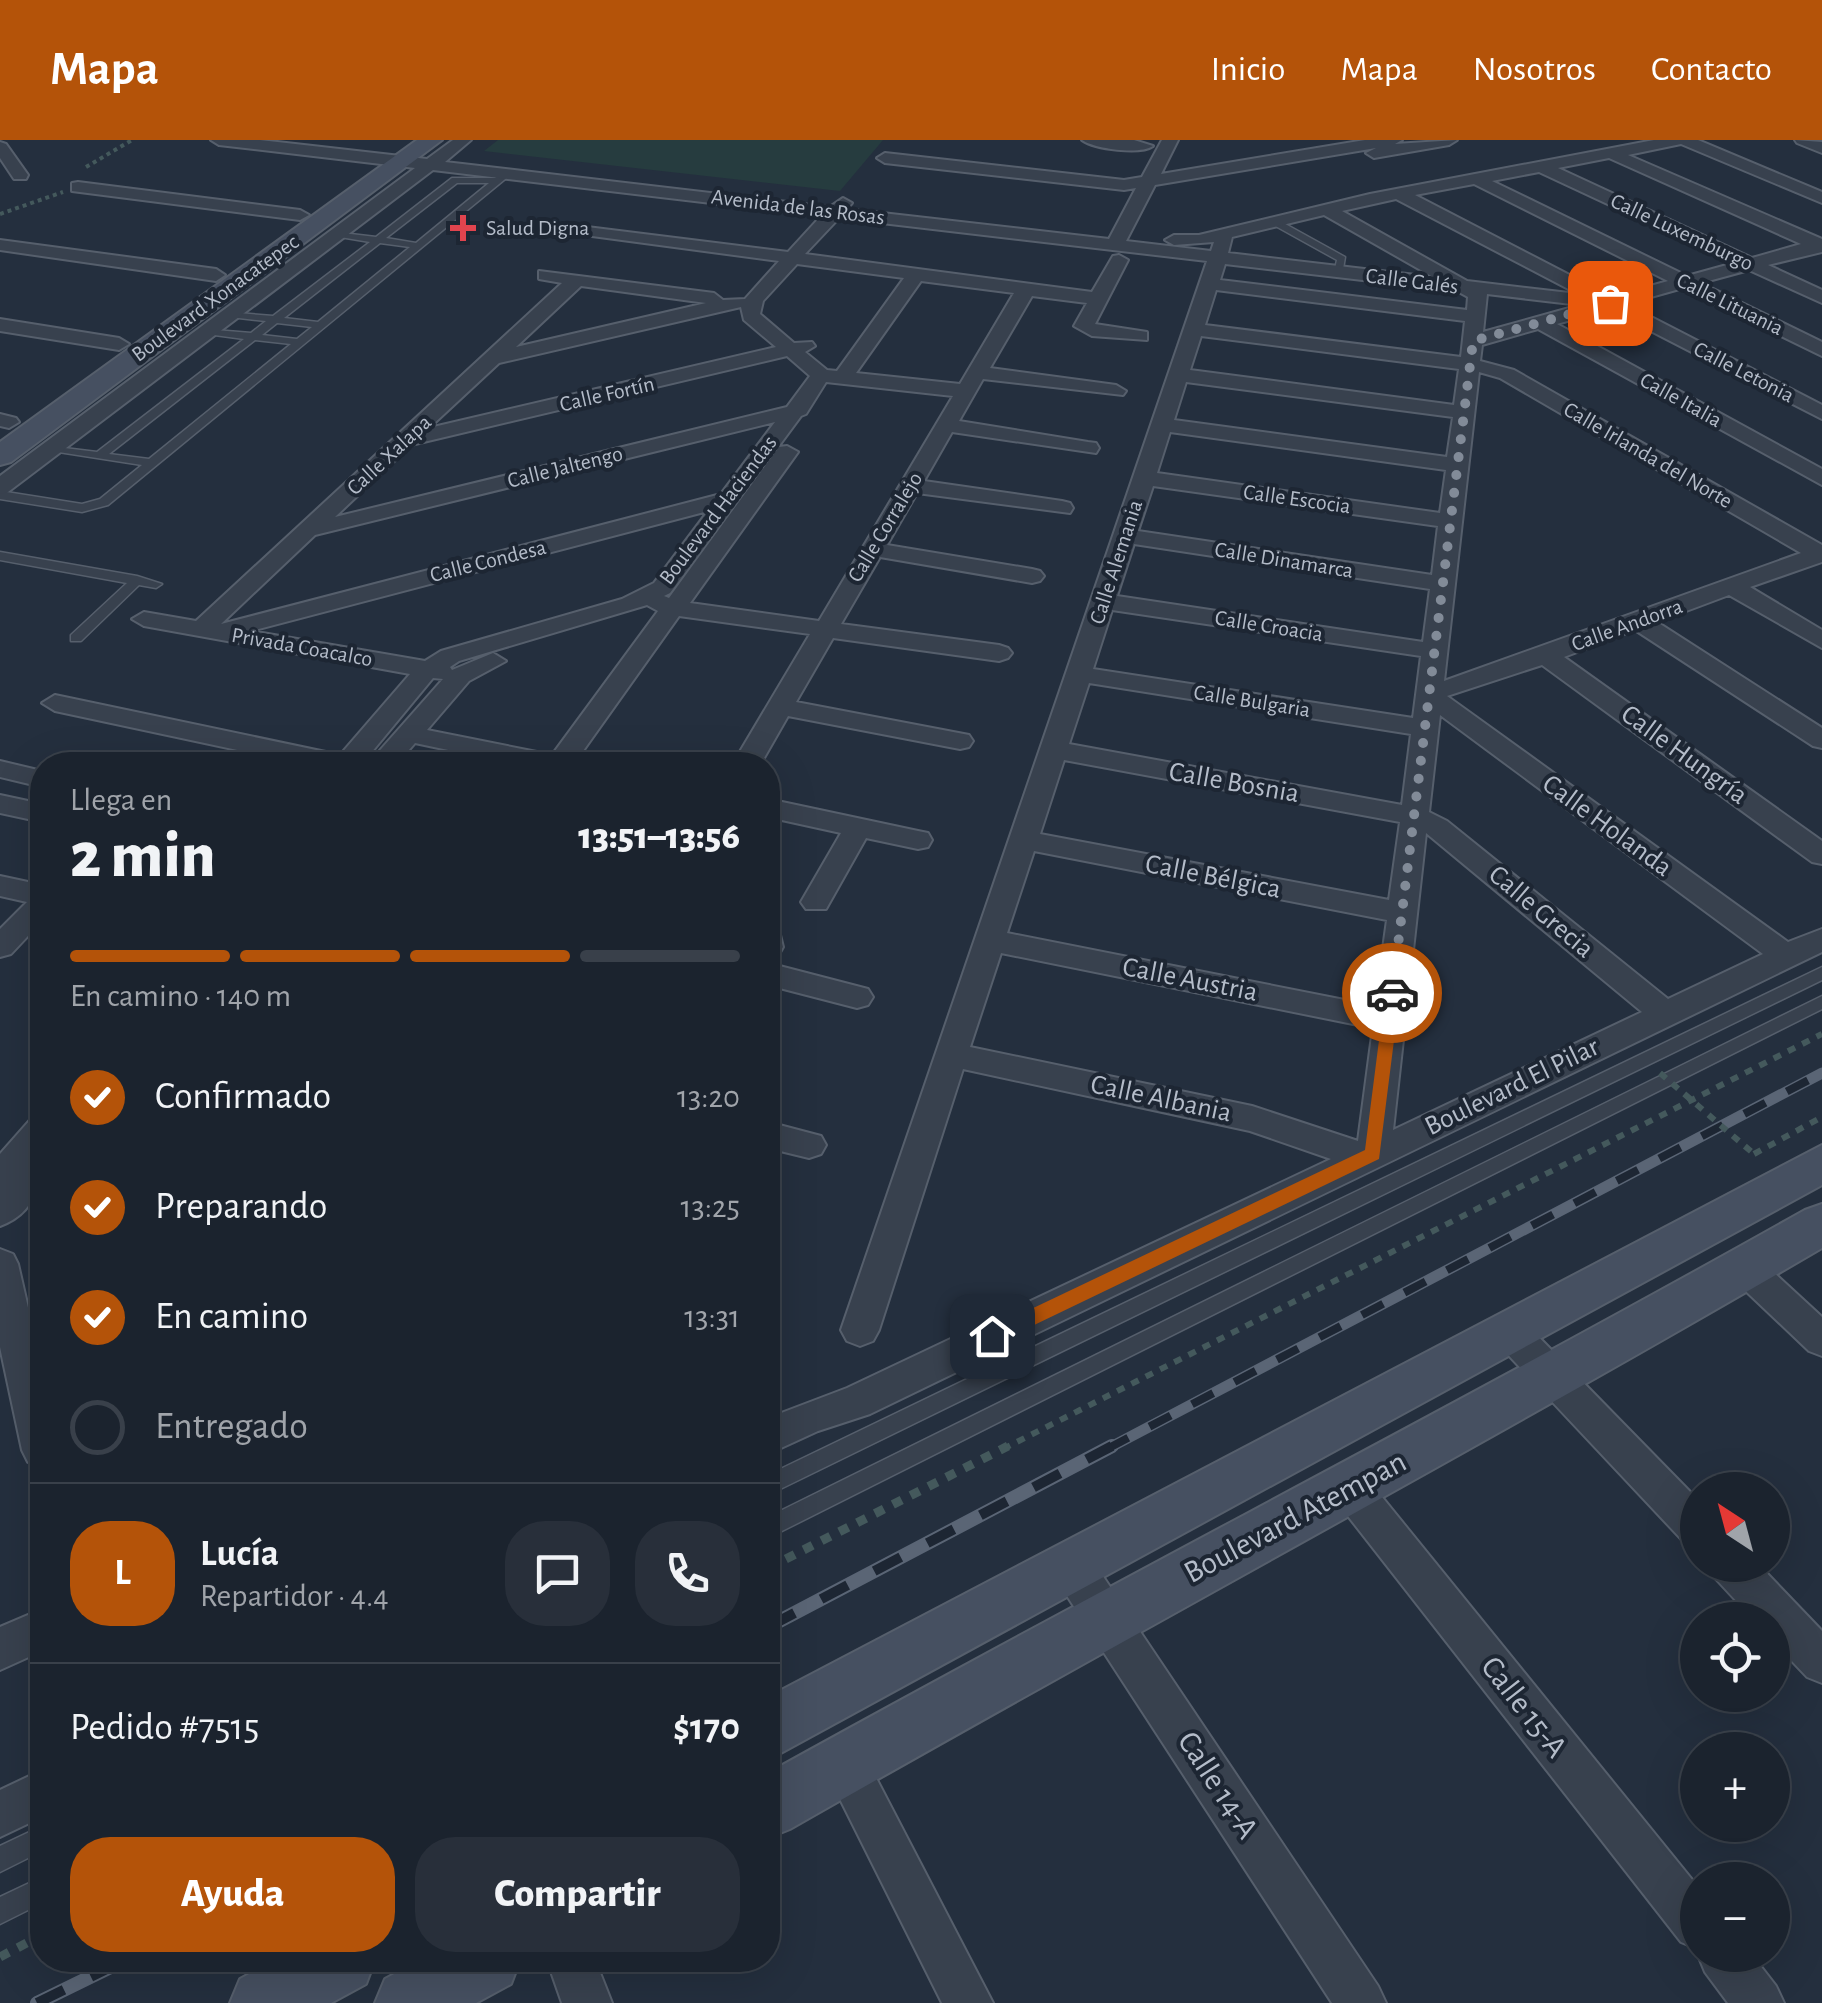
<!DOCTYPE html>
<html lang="es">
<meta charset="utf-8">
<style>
:root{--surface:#1b232e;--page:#282f3a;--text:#f1f3f6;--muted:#a0a4aa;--line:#39404a;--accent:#b45309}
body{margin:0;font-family:"Alegreya Sans",sans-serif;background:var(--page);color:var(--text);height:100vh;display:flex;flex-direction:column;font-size:38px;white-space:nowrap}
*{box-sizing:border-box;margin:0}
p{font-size:32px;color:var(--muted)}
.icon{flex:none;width:55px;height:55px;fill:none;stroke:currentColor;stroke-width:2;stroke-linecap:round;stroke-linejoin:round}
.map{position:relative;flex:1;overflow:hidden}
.side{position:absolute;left:30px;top:612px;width:750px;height:1220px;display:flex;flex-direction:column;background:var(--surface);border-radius:40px;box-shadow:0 10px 40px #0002,0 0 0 2px var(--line)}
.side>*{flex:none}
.needle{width:65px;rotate:324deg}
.buttons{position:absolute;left:1680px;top:1332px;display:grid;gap:20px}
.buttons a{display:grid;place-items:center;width:110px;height:110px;border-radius:50%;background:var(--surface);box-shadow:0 10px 40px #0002,0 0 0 2px var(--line);font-size:50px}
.pin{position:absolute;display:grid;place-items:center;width:85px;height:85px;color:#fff;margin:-42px;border-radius:20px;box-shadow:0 5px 15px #0006}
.courier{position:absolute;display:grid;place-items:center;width:100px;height:100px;margin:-50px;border:8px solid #b45309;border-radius:50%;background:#fff;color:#222;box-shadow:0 2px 12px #0007}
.overview em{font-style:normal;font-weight:800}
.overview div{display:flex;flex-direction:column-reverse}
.overview{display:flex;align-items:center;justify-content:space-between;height:170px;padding:0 40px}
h1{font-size:65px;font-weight:800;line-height:75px}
.bar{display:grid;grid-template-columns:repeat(4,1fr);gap:15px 10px;align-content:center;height:120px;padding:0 40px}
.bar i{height:12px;border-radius:8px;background:var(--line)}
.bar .current{background:var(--accent)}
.bar p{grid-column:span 4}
.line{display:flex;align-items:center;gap:25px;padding:0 40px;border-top:2px solid var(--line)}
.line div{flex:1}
.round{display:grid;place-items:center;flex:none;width:105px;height:105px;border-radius:40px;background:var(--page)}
ol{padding:0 40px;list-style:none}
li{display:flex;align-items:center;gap:30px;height:110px}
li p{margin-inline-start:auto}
li .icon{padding:10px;border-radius:50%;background:var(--accent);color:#fff;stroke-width:4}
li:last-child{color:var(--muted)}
li i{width:55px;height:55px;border:5px solid var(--line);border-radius:50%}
.cta{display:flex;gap:20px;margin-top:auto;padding:20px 40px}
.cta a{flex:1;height:115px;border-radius:40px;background:var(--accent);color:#fff;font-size:40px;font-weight:800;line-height:115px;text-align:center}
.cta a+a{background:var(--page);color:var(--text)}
header{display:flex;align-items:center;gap:60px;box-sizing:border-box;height:140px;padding:0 50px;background:var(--accent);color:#fff}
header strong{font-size:48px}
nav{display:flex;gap:55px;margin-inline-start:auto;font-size:35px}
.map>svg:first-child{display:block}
.green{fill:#263c3f}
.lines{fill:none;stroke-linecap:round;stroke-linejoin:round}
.lane-casing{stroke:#565f6c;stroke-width:3}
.street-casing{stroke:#565f6c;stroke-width:4}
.secondary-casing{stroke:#565f6c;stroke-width:4}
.path-far2{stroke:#44595c;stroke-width:4;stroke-dasharray:4 4;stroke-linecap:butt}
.path-far1{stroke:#44595c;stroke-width:6;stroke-dasharray:8 8;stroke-linecap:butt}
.path{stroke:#44595c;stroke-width:9;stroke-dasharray:10 10;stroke-linecap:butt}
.lane{fill:#38414e;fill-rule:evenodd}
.street{fill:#38414e;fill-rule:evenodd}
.secondary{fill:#465061;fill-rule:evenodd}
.rail-far1-casing{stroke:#5a6575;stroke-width:11}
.rail-casing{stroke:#5a6575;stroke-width:14}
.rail-far1{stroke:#1d2633;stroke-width:8;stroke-dasharray:24;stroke-linecap:butt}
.rail{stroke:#1d2633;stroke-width:10;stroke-dasharray:30;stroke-linecap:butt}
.path-bridge{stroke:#44595c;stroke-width:6;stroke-dasharray:8 8;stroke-linecap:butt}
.route{fill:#b45309}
.done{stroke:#828b98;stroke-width:10;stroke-dasharray:0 18}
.health-dot{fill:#e0444e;stroke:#1d2633;stroke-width:4}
.labels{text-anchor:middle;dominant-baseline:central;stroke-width:8;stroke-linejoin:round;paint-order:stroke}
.far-street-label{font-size:22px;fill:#b4bcc9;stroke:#1d2633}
.far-poi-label{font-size:22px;fill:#b4bcc9;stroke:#1d2633;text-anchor:start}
.street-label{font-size:28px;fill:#b4bcc9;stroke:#1d2633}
.near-street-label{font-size:32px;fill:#b4bcc9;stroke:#1d2633}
</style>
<header>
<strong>Mapa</strong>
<nav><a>Inicio</a><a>Mapa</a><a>Nosotros</a><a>Contacto</a></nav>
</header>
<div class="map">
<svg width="1822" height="1863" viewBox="0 0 1822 1863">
<rect width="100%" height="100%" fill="#242f3e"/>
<path class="green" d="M498 0H883L840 51 484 11Z"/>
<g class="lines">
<defs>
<path id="lane" d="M507 30 510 35 108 365 82 372 0 359V351L82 364 100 359 142 325 52 311 46 308 48 306 97 312 244 199 207 194 203 193V189L251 193 266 181 230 177 226 176V172L273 176 370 102 334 96V92L376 97 452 38H495ZM457 43H489L416 103 386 98ZM380 103 410 107 318 182 284 178ZM277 183 312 187 297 199 262 195ZM255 200 291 204 149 319 109 314Z
M1272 80H1278L1345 117 1342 135 1334 133 1337 120 1272 84Z
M0 412 137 436 162 444 156 448 139 445 81 501H71V495L127 443 0 420Z
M1822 827V840L768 1355V1335Z
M1822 856V869L768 1398V1377Z
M42 1686V1711L0 1732V1706Z
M42 1737V1763L0 1784V1757Z"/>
<path id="street" d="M211 0H260L427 19 453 0H471L445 22 830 67 843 58 852 63 847 69 1109 99 1136 48 1124 50 885 23 877 18 885 13 1124 40 1142 37 1162 0H1178L1161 34 1365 0H1402L1395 4 1457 0 1449 5 1374 18 1366 13 1376 8 1155 45 1126 101 1211 111 1214 102 1174 105 1165 100 1174 95H1199L1370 54 1654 0H1698L1822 52V63L1681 4 1628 15 1822 99V112L1768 125 1822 150V163L1749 130 1701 143 1822 202V216L1683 148 1626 164 1822 265V279L1608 169 1557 184 1822 329V345L1538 189 1482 205 1480 221 1514 230 1822 405V422L1750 447 1822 490V508L1729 455 1657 482 1822 588V608L1813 606 1635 490 1564 517 1822 701V724L1812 722 1542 525 1447 556 1788 802 1822 789V812L870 1274 818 1291 768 1314V1278L847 1248 1331 1019 1250 991 963 929 879 1190 873 1201 860 1206 847 1201 841 1190 1207 121 839 78 805 114 1092 152 1113 116 1119 115 1128 120 1095 184 1147 192V200L1092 196 1074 186 1087 163 1032 156 990 228 1116 245 1126 251 1123 255 983 239 959 281 1088 302 1096 303 1099 308 1096 313 952 292 924 341 1062 361 1070 363 1073 368 1070 373 917 353 887 405 1032 429 1040 431 1044 436 1040 441 1032 443 880 417 841 484 999 505 1008 508 1012 513 1008 518 999 521 833 498 796 562 969 595 973 601 969 607 960 609 788 576 760 625H732L810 494 679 476 573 625H519L415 603 396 625H367L443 539 433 538 361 625H307L55 571 42 563 55 555 340 615 410 534 144 486 132 479 144 472 196 481 562 143 539 139V131L714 153 723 160 745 159 779 121 577 94 568 89 571 85 788 112 821 76 433 30 8 352 0 354V336L415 28 219 5ZM1609 18 1801 104 1752 118 1558 28ZM1539 32 1734 123 1687 136 1492 41ZM1474 44 1668 141 1612 157 1415 55ZM1396 59 1578 154 1467 141 1342 71ZM1324 75 1433 137 1228 113 1232 97ZM797 124 904 138 837 231 827 230 805 212 815 206 812 202 794 203 760 174 763 161ZM1225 124 1457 151 1468 157 1467 170 1220 140ZM921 141 1014 153 960 244 856 233ZM581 146 706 163 516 207ZM1216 150 1465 181 1461 217 1205 185ZM1487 154 1580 165 1483 192ZM741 167 744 180 776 207 429 288 499 223ZM1201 196 1459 229 1454 265 1190 230ZM787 216 810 236 787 267 335 377 411 305ZM1479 232 1500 238 1801 413 1444 541ZM826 242 953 256 819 481 690 463 798 312 787 306 779 307 669 458 664 456 670 453 801 276 806 274ZM1186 242 1453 277 1447 317 1174 280ZM775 282 721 354 221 484 315 395ZM1170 292 1446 330 1440 373 1157 333ZM1153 346 1438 386 1432 435 1138 391ZM708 371 654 443 622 459 441 511 425 521 251 491ZM1134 404 1430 449 1423 502 1117 456ZM647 465 658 471 552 615 427 590 469 541 506 521 493 513 452 530 450 527 459 521ZM1112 470 1421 516 1413 578 1093 529ZM1089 543 1411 594 1402 665 1069 604ZM1440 575 1763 814 1668 859 1447 681 1429 672ZM1064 620 1400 682 1389 760 1040 694ZM1426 693 1642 872 1393 990ZM1034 711 1387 780 1375 866 1007 793ZM1001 813 1373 888 1358 1001 1252 966 970 907Z
M1082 0H1134L1153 6C1140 15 1095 9 1082 0Z
M1795 0 1822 2V13L1797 3Z
M0 2 6 4 28 35 26 39H14L0 18Z
M78 42 300 70 309 75 300 80 72 51V43Z
M0 100 216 129 225 135 216 141 0 110Z
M0 179 119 198 129 204 119 210 0 191Z
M0 274 16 278 19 282 9 288 0 286Z
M0 621 42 631V647L0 637Z
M0 655 42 664V682L0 673Z
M768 659 918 691 928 693 932 700 928 707 918 709 866 698 826 769H806L801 762 841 693 768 677Z
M0 736 42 745V781L11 814 0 817V789L27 762 0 756Z
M768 788 779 791 783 807 779 814 768 817Z
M768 823 868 849 873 857 868 865 857 868 768 845Z
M42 976C45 1017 47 1070 0 1086V1014L30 980Z
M768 982 821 996 826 1005 821 1014 809 1018 768 1008Z
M0 1109 13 1114 18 1124 42 1229V1328L28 1322 22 1310 0 1207Z
M1745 1113 1758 1118 1822 1177V1216L1809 1211 1732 1138 1727 1128 1732 1118Z
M1511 1177 1524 1182 1698 1360V1408L1684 1402 1498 1204 1492 1193 1498 1182Z
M1351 1331 1365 1336 1698 1747V1809L1681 1802 1337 1362 1331 1349 1337 1336Z
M1073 1408 1088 1414 1378 1846 1386 1863H1332L1058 1442 1052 1428 1058 1414Z
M1710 1425H1759L1822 1491V1543L1807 1537 1772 1500V1480H1754L1716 1439Z
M42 1469V1511L0 1530V1487Z
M845 1603 861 1609 993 1863H942L823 1625 829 1609Z
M42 1630V1677L0 1697V1650Z
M1698 1815H1752L1776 1846 1784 1863H1728L1705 1832Z
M547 1820H595L612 1863H562Z"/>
<path id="secondary" d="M417 0H442L11 322 0 325V302Z
M1822 1005V1045L768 1620V1557Z
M1822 1064V1108C1481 1307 1133 1493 790 1689L768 1698V1633C1112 1442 1462 1263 1805 1070Z
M275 1820H375L366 1844 331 1863H230L240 1839Z
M420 1820H520L511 1844 476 1863H375L385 1839Z"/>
</defs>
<use href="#lane" class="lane-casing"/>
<use href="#street" class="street-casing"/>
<use href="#secondary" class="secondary-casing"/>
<path class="path-far2" d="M86 27 132 0
M0 74 63 52"/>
<path class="path-far1" d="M1754 1014 1822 977
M1003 1309 1822 894"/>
<path class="path" d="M768 1428 1008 1306
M0 1817 42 1795"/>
<use href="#lane" class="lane"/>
<use href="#street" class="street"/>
<use href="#secondary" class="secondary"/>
<defs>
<path id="rail-far1" d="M1107 1309 1822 933"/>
<path id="rail" d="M768 1487 1112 1306
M37 1863 125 1820"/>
</defs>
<use href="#rail-far1" class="rail-far1-casing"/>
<use href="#rail" class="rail-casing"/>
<use href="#rail-far1" class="rail-far1"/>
<use href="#rail" class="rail"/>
<path class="path-bridge" d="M1660 933 1754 1014"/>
</g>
<path class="route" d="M1392 848 1400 853 1379 1019 999 1202H985V1191L1365 1010 1385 853Z"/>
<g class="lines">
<path class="done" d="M1392 853 1473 201 1610 163"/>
</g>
<path class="health-dot" d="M458 73h10v10h10v10h-10v10h-10v-10h-10v-10h10z"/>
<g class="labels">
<g class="far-street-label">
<text transform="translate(798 67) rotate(7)">Avenida de las Rosas</text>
<text transform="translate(1682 92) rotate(25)">Calle Luxemburgo</text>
<text transform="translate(1412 141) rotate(7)">Calle Galés</text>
<text transform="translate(215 158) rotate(-36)">Boulevard Xonacatepec</text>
<text transform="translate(1730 164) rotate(26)">Calle Lituania</text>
<text transform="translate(1744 232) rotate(27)">Calle Letonia</text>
<text transform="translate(607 254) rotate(-13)">Calle Fortín</text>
<text transform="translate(1681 260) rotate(29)">Calle Italia</text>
<text transform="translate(389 315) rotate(-43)">Calle Xalapa</text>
<text transform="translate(1648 315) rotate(30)">Calle Irlanda del Norte</text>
<text transform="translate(565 327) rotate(-14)">Calle Jaltengo</text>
<text transform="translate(1297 359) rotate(8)">Calle Escocia</text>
<text transform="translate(718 370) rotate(-53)">Boulevard Haciendas</text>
<text transform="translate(885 387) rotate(-59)">Calle Corralejo</text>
<text transform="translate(1284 420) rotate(9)">Calle Dinamarca</text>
<text transform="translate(488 421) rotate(-14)">Calle Condesa</text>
<text transform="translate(1116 422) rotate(-72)">Calle Alemania</text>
<text transform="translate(1627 485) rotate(-20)">Calle Andorra</text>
<text transform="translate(1269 486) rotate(9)">Calle Croacia</text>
<text transform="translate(302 507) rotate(10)">Privada Coacalco</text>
<text transform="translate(1252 561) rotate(9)">Calle Bulgaria</text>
</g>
<g class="far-poi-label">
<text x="486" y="88">Salud Digna</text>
</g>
<g class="street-label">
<text transform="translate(1684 615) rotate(36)">Calle Hungría</text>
<text transform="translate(1234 643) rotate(10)">Calle Bosnia</text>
<text transform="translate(1607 686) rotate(36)">Calle Holanda</text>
<text transform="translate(1213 737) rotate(11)">Calle Bélgica</text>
<text transform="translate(1541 772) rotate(40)">Calle Grecia</text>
<text transform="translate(1190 840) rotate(11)">Calle Austria</text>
<text transform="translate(1512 947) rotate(-26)">Boulevard El Pilar</text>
<text transform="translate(1161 959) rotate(12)">Calle Albania</text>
</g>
<g class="near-street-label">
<text transform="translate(1295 1377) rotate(-28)">Boulevard Atempan</text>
<text transform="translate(1524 1567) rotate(52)">Calle 15-A</text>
<text transform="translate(1218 1645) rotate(57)">Calle 14-A</text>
</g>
</g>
</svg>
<div class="buttons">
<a><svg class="needle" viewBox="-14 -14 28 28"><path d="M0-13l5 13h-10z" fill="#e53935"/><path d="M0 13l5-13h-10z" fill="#a0a4aa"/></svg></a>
<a><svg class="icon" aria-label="locate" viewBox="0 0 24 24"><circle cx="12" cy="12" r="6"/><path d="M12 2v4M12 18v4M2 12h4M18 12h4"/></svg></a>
<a>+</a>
<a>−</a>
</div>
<div class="pin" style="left:1610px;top:163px;background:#ea580c"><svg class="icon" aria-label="bag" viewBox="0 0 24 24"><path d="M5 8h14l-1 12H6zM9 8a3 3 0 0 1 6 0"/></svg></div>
<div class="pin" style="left:992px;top:1196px;background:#1f2937"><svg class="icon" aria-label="home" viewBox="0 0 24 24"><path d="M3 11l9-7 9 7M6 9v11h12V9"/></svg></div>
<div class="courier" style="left:1392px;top:853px"><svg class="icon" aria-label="car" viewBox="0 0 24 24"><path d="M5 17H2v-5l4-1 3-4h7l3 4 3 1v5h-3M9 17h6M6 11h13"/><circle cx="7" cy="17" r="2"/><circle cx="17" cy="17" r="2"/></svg></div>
<section class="side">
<div class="overview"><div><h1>2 min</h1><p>Llega en</p></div><em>13:51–13:56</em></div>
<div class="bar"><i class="current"></i><i class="current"></i><i class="current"></i><i></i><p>En camino · 140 m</p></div>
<ol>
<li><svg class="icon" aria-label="check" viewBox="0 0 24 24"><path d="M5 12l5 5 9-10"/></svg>Confirmado<p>13:20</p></li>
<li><svg class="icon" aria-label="check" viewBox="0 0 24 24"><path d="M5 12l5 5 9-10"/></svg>Preparando<p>13:25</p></li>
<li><svg class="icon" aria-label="check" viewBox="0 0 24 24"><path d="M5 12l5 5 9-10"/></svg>En camino<p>13:31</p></li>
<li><i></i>Entregado</li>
</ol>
<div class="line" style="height:180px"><b class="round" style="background:var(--accent);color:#fff">L</b><div><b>Lucía</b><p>Repartidor · 4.4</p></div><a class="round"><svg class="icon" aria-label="chat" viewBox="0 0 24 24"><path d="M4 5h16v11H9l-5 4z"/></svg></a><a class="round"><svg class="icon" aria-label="phone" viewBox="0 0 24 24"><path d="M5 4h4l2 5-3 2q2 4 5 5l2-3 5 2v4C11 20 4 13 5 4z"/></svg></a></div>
<div class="line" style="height:130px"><div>Pedido #7515</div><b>$170</b></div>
<div class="cta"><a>Ayuda</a><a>Compartir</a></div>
</section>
</div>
